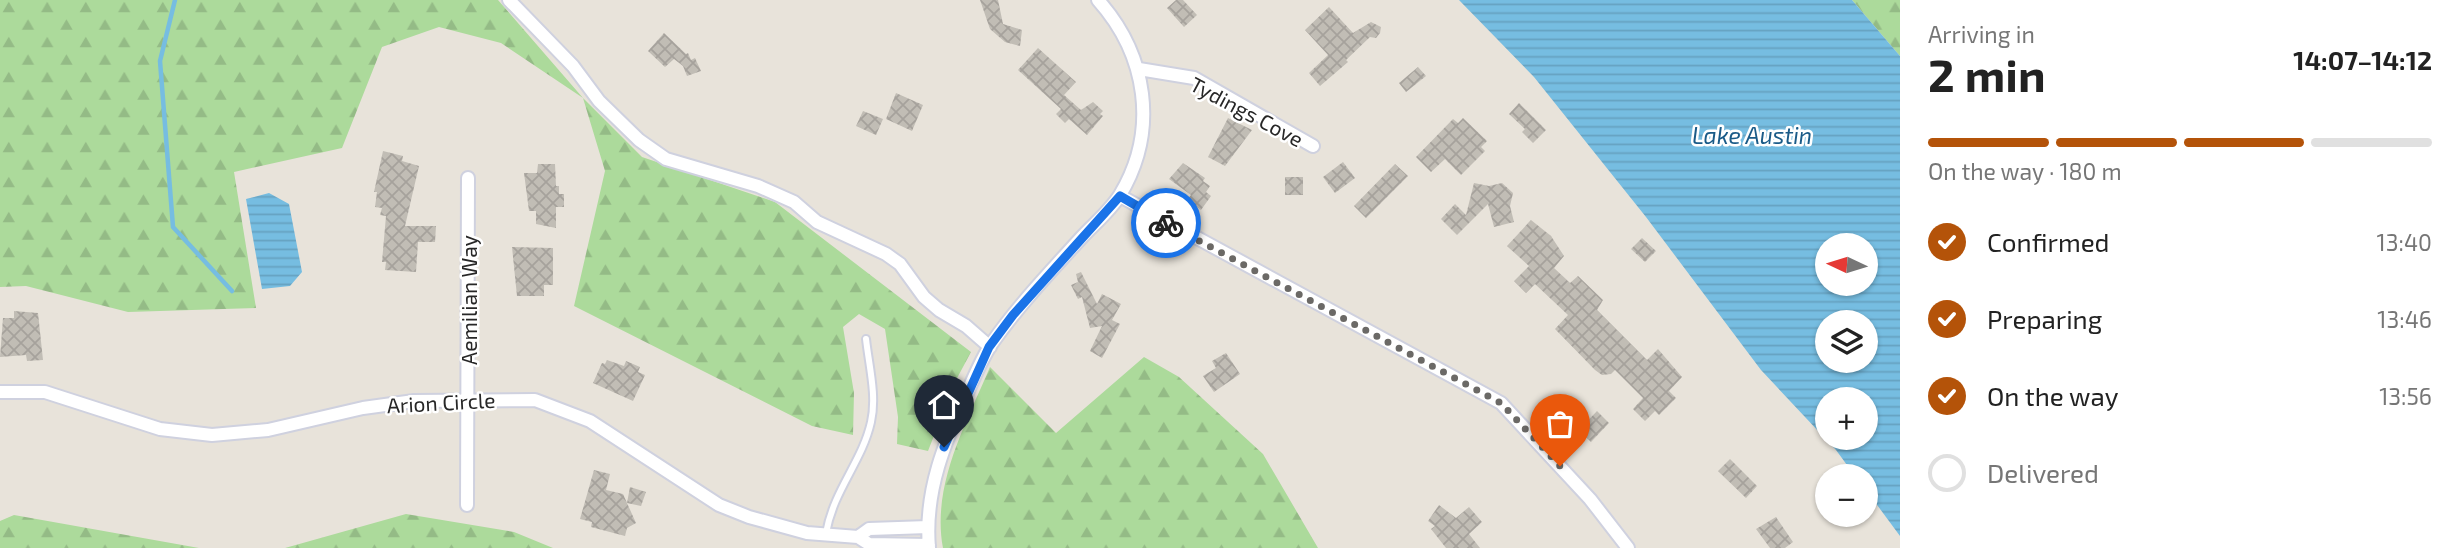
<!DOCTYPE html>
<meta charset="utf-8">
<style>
:root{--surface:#fff;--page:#f6f6f6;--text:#222;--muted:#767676;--line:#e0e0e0;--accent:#b45309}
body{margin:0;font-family:"Exo 2",sans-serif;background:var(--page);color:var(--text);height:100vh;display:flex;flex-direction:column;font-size:26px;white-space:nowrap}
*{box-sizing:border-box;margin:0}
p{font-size:23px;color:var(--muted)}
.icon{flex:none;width:38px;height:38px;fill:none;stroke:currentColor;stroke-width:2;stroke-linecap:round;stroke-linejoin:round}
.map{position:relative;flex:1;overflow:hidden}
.side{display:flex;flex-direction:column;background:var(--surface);width:560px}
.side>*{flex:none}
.needle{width:46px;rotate:274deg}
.controls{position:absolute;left:1815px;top:233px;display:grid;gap:14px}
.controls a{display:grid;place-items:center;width:63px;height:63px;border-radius:50%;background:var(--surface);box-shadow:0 2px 5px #0004;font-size:35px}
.pin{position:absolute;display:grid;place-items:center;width:60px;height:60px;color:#fff;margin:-72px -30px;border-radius:50% 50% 50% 0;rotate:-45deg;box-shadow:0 0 7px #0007}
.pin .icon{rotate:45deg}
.courier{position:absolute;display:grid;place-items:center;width:70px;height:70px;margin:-35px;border:5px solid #1a73e8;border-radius:50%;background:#fff;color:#222;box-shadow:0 2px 9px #0007}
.overview em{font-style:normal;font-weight:700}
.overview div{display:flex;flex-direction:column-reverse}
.overview{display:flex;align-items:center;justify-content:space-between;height:119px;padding:0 28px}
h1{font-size:46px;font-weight:700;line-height:52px}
.bar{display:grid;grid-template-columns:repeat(4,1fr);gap:10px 7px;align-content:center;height:84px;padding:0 28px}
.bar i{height:9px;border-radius:5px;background:var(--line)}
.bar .current{background:var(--accent)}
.bar p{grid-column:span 4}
ol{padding:0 28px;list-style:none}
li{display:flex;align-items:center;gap:21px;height:77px}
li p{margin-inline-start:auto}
li .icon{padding:7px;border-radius:50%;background:var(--accent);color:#fff;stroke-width:4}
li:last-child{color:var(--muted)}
li i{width:38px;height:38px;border:4px solid var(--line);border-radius:50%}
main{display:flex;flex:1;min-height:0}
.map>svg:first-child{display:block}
.forest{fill:url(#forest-firs)}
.water{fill:url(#water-rules);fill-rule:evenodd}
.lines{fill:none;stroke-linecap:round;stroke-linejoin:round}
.stream{stroke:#76bde1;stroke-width:4.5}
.building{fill:url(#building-cross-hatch)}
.service-casing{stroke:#cfd1df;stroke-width:10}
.minor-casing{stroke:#cfd1df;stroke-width:16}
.service{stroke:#fff;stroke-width:6}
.minor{stroke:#fff;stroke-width:12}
.done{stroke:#6b6966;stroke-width:7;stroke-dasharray:0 12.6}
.route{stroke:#1a73e8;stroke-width:9}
.labels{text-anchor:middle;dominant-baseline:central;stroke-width:5;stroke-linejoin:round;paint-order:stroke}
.street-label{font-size:21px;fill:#272727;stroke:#fff}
.water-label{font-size:23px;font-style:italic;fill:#1a5b88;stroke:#fff}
</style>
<main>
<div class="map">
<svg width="1900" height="548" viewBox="0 0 1900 548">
<defs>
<pattern id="forest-firs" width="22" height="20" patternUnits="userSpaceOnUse" patternTransform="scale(1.75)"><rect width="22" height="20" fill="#acda9b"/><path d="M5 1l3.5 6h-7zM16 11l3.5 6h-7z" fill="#94bb86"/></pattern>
<pattern id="water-rules" width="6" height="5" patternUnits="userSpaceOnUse" patternTransform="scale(1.75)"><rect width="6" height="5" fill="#76bde1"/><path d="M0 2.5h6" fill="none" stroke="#66a2c1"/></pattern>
<pattern id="building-cross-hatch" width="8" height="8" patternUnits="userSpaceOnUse" patternTransform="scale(1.75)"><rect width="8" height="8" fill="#c1bdb5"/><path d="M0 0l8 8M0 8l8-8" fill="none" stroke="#a6a29c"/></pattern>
</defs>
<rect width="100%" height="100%" fill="#e8e3da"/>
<path class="forest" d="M0 0H498L583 98 642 157 775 202 971 352 955 382 928 451 897 444 898 417 885 329 859 314 843 327 854 393 853 435 812 426 574 306 605 171 583 98 501 43 439 27 382 47 342 148 234 172 256 308 128 312 26 286 0 287Z
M1852 0H1900V56Z
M1144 357 1179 377 1263 454 1318 548H943C931 485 967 422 990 367L1056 433Z
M406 514 514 532 553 548H285Z
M14 515 199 548H0V521Z"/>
<path class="water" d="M1459 0H1852L1900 56V536L1866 490V476H1855L1836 450 1761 370 1646 217 1534 77ZM1866 245V284H1827V245ZM1866 322V360H1827V322ZM1827 399H1866V438H1827Z
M269 193 289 204 302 272 290 286 262 289 246 199Z"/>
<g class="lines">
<path class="stream" d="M175 0 160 61 173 227 232 291"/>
</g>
<path class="building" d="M980 0H998L1003 24 1022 30 1020 46 1005 42 990 29Z
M1176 0H1183L1197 15 1184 27 1167 8Z
M1329 7 1353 33 1371 22 1381 27 1380 33 1376 38 1370 37 1346 60 1348 62 1320 86 1309 73 1328 55 1305 30Z
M664 33 686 54 688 53 691 60 695 58 701 71 687 76 683 66 674 59 665 67 648 51Z
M1038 48 1076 82 1064 95 1081 110 1093 102 1103 111 1100 114 1103 116 1087 135 1069 119 1065 123 1056 114 1061 109 1018 70Z
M1418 67 1426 76 1406 92 1399 83Z
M896 93 923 105 912 131 886 119Z
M1519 103 1546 130 1533 143 1522 132 1525 129 1509 114Z
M863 111 883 119 876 135 856 126Z
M1228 118 1252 130 1225 166 1208 157Z
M1463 118 1487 141 1481 147 1485 151 1461 175 1445 159 1431 172 1416 157 1453 119 1458 123Z
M383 151 403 156 402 161 419 166 405 226H436L435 242H418L416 272 385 270 386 262H382L386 216 380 215 382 208 375 207 377 192H374Z
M1343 162 1355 178 1335 193 1323 177Z
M1183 163 1205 178 1203 181 1210 186 1206 192 1211 196 1201 210 1187 200 1191 195 1169 179Z
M538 164H555L556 186H559V194H564V207H556V228L536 224V211H529L524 173H537Z
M1395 164 1408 176 1366 218 1354 206Z
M1285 177H1303V195H1285Z
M1474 183 1489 186 1502 183 1513 193 1510 206 1514 222 1494 227 1488 204 1457 235 1441 219 1455 204 1466 215Z
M1531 220 1551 236 1564 256 1554 268 1570 283 1578 276 1603 300 1597 310 1647 360 1658 349 1682 377 1669 391 1676 398 1659 415 1655 411 1645 421 1633 409 1643 398 1615 370 1611 374 1602 375 1595 370 1555 329 1568 315 1535 284 1526 293 1514 281 1529 266 1507 246Z
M1642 238 1656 251 1645 262 1631 249Z
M512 247 553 248V285H544V296H517Z
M1081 272 1097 304 1102 294 1121 304 1112 320 1120 324 1102 358 1090 351 1102 326 1090 328 1082 297 1078 299 1071 285 1078 282 1076 274Z
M14 311 38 313 43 360 27 361 26 355 0 357 3 318H14Z
M1226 353 1240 374 1214 392 1203 376 1216 368 1212 361Z
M607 360 624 366 626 361 640 367 638 372 645 375 633 401 593 383 602 363 605 364Z
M1597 411 1609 423 1591 442 1579 430Z
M1730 459 1757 486 1746 498 1718 471Z
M594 470 610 474 606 490 623 494 627 503 630 487 646 492 641 506 627 503 636 523 627 528 625 536 591 527 592 522 580 519Z
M1439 505 1456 518 1469 507 1482 522 1469 534 1480 548H1446L1431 529 1435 526 1428 521Z
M1776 517 1793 542 1785 548H1770L1756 529Z"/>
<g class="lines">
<defs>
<path id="service" d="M826 533C834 489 862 462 871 422 877 396 869 366 866 339"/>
<path id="minor" d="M509 0 573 66 599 101 639 140 666 159 758 186 794 202 817 222 886 254 900 264 924 297 939 310 966 326 990 347
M1139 69 1194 78 1313 146
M1120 196 1501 403 1590 499 1628 548
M0 392H45L160 429 212 435 268 430 363 408 414 401 535 400 590 421 719 505 749 517 807 533 858 537 869 544 929 545
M467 505 468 178
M858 537 869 529 928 527
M929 548C924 491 945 441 968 391 975 375 982 358 992 343 1018 306 1050 272 1081 238 1093 225 1110 211 1120 195 1159 130 1147 55 1098 0"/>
</defs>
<use href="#service" class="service-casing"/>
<use href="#minor" class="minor-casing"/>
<use href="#service" class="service"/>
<use href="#minor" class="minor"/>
</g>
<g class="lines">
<path class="done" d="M1166 223 1501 403 1560 466"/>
<path class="route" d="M944 447 989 347 1013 315 1120 196 1166 223"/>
</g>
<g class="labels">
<g class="street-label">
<text transform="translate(1247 111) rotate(28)">Tydings Cove</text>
<text transform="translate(468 300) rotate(-90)">Aemilian Way</text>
<text transform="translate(441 402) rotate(-3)">Arion Circle</text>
</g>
<g class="water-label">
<text x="1752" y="135">Lake Austin</text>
</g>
</g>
</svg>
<div class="controls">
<a><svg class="needle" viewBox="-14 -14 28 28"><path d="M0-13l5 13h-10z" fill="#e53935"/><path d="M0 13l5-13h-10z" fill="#767676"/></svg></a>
<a><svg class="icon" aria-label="layers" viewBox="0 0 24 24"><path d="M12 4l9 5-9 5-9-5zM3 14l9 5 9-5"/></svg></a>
<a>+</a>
<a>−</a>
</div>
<div class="pin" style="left:1560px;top:466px;background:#ea580c"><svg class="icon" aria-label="bag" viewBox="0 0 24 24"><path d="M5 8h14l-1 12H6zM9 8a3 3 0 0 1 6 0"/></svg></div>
<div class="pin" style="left:944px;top:447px;background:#1f2937"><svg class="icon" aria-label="home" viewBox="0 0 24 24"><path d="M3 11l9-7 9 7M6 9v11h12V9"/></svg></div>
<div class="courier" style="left:1166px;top:223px"><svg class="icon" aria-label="bike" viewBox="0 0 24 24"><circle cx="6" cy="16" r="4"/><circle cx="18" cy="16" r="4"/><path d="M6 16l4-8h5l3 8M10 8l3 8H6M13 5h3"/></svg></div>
</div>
<section class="side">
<div class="overview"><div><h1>2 min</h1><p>Arriving in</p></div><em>14:07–14:12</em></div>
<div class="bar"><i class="current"></i><i class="current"></i><i class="current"></i><i></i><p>On the way · 180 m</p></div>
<ol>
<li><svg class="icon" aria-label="check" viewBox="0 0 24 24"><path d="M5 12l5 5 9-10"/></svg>Confirmed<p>13:40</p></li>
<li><svg class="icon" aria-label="check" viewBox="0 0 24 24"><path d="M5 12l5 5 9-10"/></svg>Preparing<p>13:46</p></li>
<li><svg class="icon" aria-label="check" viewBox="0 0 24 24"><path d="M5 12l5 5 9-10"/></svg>On the way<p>13:56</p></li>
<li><i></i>Delivered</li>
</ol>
</section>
</main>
